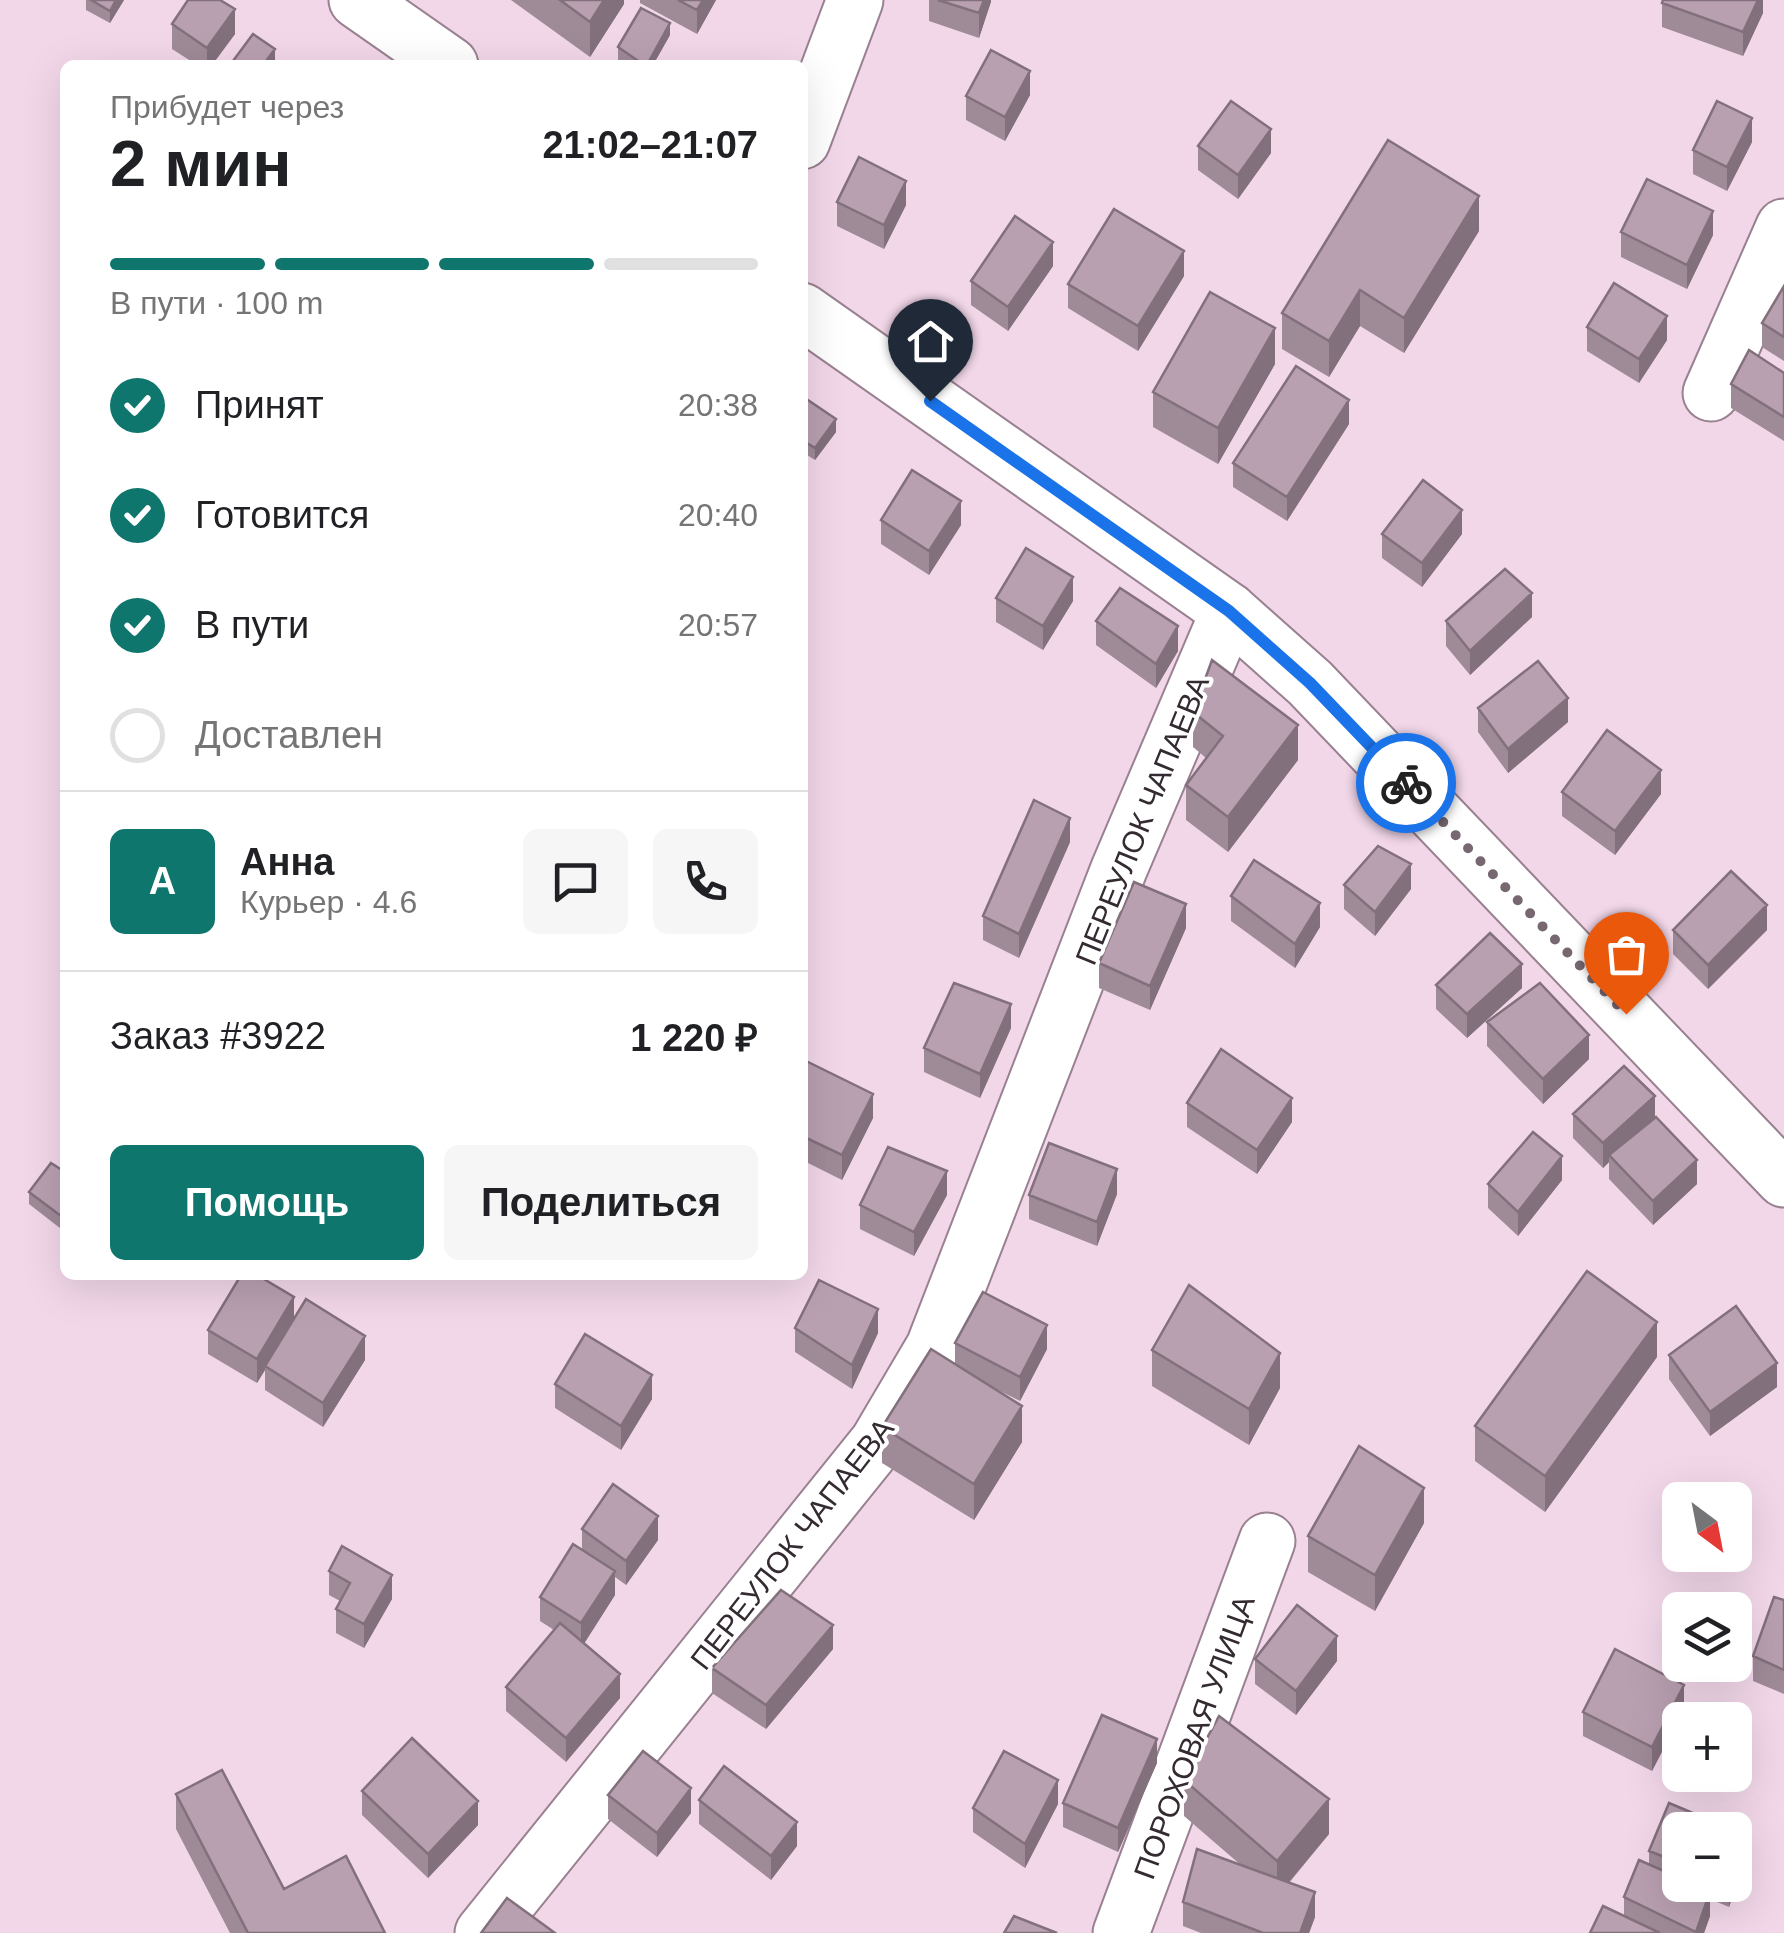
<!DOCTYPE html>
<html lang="ru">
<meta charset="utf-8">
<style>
:root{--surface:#fff;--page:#f6f6f6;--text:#202124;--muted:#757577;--line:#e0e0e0;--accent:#0f766e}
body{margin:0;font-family:Arial,sans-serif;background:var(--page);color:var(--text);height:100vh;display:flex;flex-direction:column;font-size:38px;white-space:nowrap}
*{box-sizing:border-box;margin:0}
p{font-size:32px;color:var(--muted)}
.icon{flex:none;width:55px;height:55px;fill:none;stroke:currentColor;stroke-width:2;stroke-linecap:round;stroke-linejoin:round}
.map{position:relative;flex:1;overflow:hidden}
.details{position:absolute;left:60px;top:60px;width:748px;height:1220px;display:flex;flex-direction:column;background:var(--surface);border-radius:15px;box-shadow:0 10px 40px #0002}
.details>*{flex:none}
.needle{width:65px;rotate:148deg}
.fabs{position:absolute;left:1662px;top:1482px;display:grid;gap:20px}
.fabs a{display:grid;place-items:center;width:90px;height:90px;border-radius:15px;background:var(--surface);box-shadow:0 10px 40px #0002;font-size:50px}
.pin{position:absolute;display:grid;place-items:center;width:85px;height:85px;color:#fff;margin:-102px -42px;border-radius:50% 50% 50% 0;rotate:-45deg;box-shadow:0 0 10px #0007}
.pin .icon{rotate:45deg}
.courier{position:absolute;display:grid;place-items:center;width:100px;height:100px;margin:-50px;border:8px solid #1a73e8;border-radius:50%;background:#fff;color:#222;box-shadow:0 2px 12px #0007}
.headline em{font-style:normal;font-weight:800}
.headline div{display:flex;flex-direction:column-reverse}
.headline{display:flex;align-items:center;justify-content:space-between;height:170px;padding:0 50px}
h1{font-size:65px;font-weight:800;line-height:75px}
.bar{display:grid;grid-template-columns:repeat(4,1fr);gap:15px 10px;align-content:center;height:120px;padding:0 50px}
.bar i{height:12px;border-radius:8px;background:var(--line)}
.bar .selected{background:var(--accent)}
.bar p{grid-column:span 4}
.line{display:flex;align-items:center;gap:25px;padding:0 50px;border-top:2px solid var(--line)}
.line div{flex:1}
.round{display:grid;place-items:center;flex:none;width:105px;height:105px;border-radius:15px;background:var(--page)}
ol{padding:0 50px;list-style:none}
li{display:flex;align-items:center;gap:30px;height:110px}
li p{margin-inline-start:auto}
li .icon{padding:10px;border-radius:50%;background:var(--accent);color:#fff;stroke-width:4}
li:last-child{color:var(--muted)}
li i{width:55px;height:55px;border:5px solid var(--line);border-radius:50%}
.button{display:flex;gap:20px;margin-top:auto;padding:20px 50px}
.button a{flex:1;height:115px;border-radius:15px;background:var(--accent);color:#fff;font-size:40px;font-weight:800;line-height:115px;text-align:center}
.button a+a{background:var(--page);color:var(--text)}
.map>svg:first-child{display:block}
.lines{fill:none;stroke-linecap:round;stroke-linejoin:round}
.minor-casing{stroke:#998191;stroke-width:59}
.major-casing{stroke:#998191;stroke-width:59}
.minor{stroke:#fff;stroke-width:55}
.major{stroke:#fff;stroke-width:55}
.wall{fill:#9f8a98}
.shaded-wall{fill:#82707c}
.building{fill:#b9a0b1;stroke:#82707c;stroke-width:2.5}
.done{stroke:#766771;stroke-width:10;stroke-dasharray:0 18}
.route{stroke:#1a73e8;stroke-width:12}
.labels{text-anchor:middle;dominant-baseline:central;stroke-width:8;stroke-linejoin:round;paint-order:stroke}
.street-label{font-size:30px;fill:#342a31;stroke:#fff}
</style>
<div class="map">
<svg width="1784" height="1933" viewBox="0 0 1784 1933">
<rect width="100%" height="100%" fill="#f2d7e9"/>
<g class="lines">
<defs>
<path id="minor" d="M802 141 855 0
M1711 393 1784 227
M483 1933 878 1442 934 1347 1119 869 1229 611
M1121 1933 1267 1541"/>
<path id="major" d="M357 0 450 65
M802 311 1229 611 1310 683 1784 1179"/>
</defs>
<use href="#minor" class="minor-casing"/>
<use href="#major" class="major-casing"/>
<use href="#minor" class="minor"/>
<use href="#major" class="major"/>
</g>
<path class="wall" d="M86 0H124L110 23 86 10Z
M511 0H624V4L590 57Z
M640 0H716L697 34 640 3Z
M929 0H991L979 38 929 21Z
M1763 0V13L1743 56 1662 27V3Z
M172 24 235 34 212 65H197L172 49Z
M670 35 653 65H626L618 60V47Z
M1030 95 1005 141 966 120V96Z
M1752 142 1727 191 1693 174V150Z
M1198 146 1271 153 1238 199 1198 170Z
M837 202 906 205 884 249 837 226Z
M1479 231 1404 353 1360 326 1329 377 1282 349V313Z
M1621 232 1713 235 1687 289 1621 257Z
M1053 266 1008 331 971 305V281Z
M1184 276 1138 351 1068 308V284Z
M1784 286V361L1762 347V323Z
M1587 327 1667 340 1639 383 1587 351Z
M1275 364 1218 464 1153 427V392Z
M1784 373V441L1731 408V384Z
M802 396 836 432 815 460 802 452Z
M1349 424 1287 521 1233 487V463Z
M881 520 961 525 929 575 881 544Z
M1382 534H1462L1422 587 1382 558Z
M996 598 1073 601 1043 650 996 622Z
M1532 617 1470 675 1446 646V621Z
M1096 621 1178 651 1156 688 1096 645Z
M1478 708 1568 722 1508 773 1478 732Z
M1193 712 1298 760 1228 852 1186 820V785L1206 758 1193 747Z
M1562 792 1661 794 1615 855 1562 816Z
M1070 842 1019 958 983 940V916Z
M1344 885 1411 889 1375 936 1344 909Z
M1231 896 1320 927 1295 968 1231 921Z
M1186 928 1150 1010 1099 988V963Z
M1673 930H1767L1708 989 1673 954Z
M1436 985 1522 988 1467 1038 1436 1009Z
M1487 1022 1589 1059 1543 1104 1487 1046Z
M1011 1028 980 1098 924 1072V1048Z
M802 1059 873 1118 842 1180 802 1160Z
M1187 1103 1292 1122 1257 1174 1187 1127Z
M1573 1114 1655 1118 1697 1184 1653 1225 1609 1179V1162L1603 1168 1573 1138Z
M65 1172V1232L29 1204V1192Z
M1562 1180 1518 1236 1488 1208V1184Z
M1117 1194 1097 1246 1029 1219V1195Z
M947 1195 914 1256 860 1229V1205Z
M294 1318 365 1360 323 1427 265 1390V1370L257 1383 208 1354V1330Z
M795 1328 878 1333 852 1389 795 1352Z
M955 1343 1047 1349 1020 1401 984 1383 1022 1442 974 1520 882 1463V1427L955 1365Z
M1152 1350 1280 1388 1249 1445 1152 1386Z
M1669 1355 1777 1387 1710 1436 1669 1379Z
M1657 1357 1545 1512 1475 1461V1426Z
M555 1384 652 1399 621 1450 555 1408Z
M1424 1523 1375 1611 1308 1572V1536Z
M582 1529 658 1540 626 1585 615 1577V1595L584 1644 620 1698 566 1762 506 1711V1687L554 1630 540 1621V1597L582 1550Z
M329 1571 392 1599 364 1648 336 1633V1609L340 1601 329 1595Z
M1784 1600V1694L1753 1681V1656Z
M833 1649 766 1729 712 1693V1668Z
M1255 1659 1337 1661 1296 1715 1255 1684Z
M1684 1709 1652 1771 1583 1736V1712Z
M1157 1763 1118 1852 1063 1827V1803Z
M1184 1780 1329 1834 1289 1883 1315 1917 1309 1933H1201L1183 1926V1902L1242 1866 1184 1816Z
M362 1791 478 1825 428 1878 362 1815Z
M176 1794 284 1889 385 1933H230L176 1829Z
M608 1795 691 1813 657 1857 608 1819Z
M699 1800 797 1846 771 1880 699 1824Z
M1058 1804 1025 1868 973 1832V1808Z
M1680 1830V1885H1735L1745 1859 1729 1907 1710 1899V1916L1704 1933H1590L1624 1916V1897L1649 1865V1851Z"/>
<path class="shaded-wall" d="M116 0H124L110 23V11Z
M604 0H624V4L590 57V22Z
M703 0H716L697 34V10Z
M984 0H991V2L979 38V13Z
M1758 0H1763V13L1743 56V32Z
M235 9V34L212 65H207V48Z
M670 23V35L653 65H647Z
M275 49V61L272 65H263Z
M1030 71V95L1005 141V117Z
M1752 118V142L1727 191V167Z
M1271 129V153L1238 199V175Z
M906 181V205L884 249V225Z
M1479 196V231L1404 353V318Z
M1713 211V235L1687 289V265Z
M1053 242V266L1008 331V307Z
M1184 251V276L1138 351V326Z
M1360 290V326L1329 377V341Z
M1667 316V340L1639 383V359Z
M1275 328V364L1218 464V428Z
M1349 400V424L1287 521V497Z
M836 419V432L815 460V448Z
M961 501V525L929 575V551Z
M1462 510V534L1422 587V563Z
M1073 577V601L1043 650V626Z
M1532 593V617L1470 675V651Z
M1178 626V651L1156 688V664Z
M1568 698V722L1508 773V749Z
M1298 725V760L1228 852V817Z
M1661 770V794L1615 855V831Z
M1070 818V842L1019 958V934Z
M1411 864V889L1375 936V912Z
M1320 903V927L1295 968V944Z
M1186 904V928L1150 1010V986Z
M1767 905V930L1708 989V965Z
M1522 964V988L1467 1038V1014Z
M1011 1004V1028L980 1098V1074Z
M1589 1035V1059L1543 1104V1079Z
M873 1094V1118L842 1180V1155Z
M1655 1096V1120L1609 1155V1162L1603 1168V1143Z
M1292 1098V1122L1257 1174V1150Z
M1562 1156V1180L1518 1236V1212Z
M1697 1160V1184L1653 1225V1201Z
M1117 1169V1194L1097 1246V1222Z
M947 1171V1195L914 1256V1232Z
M294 1297V1321L265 1366V1370L257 1383V1359Z
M878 1309V1333L852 1389V1365Z
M1657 1322V1357L1545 1512V1476Z
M1047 1325V1349L1020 1401V1377Z
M365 1336V1360L323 1427V1403Z
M1280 1353V1388L1249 1445V1409Z
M1777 1363V1387L1710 1436V1412Z
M652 1375V1399L621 1450V1426Z
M1022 1406V1442L974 1520V1484Z
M1424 1488V1523L1375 1611V1575Z
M658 1516V1540L626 1585V1561Z
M615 1571V1595L581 1648V1623Z
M392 1575V1599L364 1648V1624Z
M833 1625V1649L766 1729V1705Z
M1337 1636V1661L1296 1715V1691Z
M620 1674V1698L566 1762V1738Z
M1684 1685V1709L1652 1771V1747Z
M1157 1739V1763L1118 1852V1828Z
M1058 1780V1804L1025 1868V1844Z
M691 1788V1813L657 1857V1833Z
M1329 1799V1834L1277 1896V1861Z
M478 1801V1825L428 1878V1854Z
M797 1822V1846L771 1880V1856Z
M1745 1835V1859L1729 1907V1885H1735V1866Z
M1315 1892V1917L1309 1933H1300Z
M1710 1892V1916L1704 1933H1696Z"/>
<path class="building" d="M91 0H116L110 11Z
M188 0H220L235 9 207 48 172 24Z
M560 0H604L590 22Z
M678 0H703L697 10Z
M938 0H984L979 13Z
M1663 0H1758L1743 32 1662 3Z
M641 8 670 23 647 65H644L618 47Z
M253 34 275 49 263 65H230Z
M991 50 1030 71 1005 117 966 96Z
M1231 101 1271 129 1238 175 1198 146Z
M1717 101 1752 118 1727 167 1693 150Z
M1388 140 1479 196 1404 318 1360 290 1329 341 1282 313Z
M859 157 906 181 884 225 837 202Z
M1647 179 1713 211 1687 265 1621 232Z
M1114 209 1184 251 1138 326 1068 284Z
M1015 216 1053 242 1008 307 971 281Z
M1614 283 1667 316 1639 359 1587 327Z
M1784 286V337L1762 323Z
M1210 292 1275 328 1218 428 1153 392Z
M1749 350 1784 373V417L1731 384Z
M1296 366 1349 400 1287 497 1233 463Z
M802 396 836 419 815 448 802 440Z
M912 470 961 501 929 551 881 520Z
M1423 480 1462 510 1422 563 1382 534Z
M1026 548 1073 577 1043 626 996 598Z
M1505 569 1532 593 1470 651 1446 621Z
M1120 588 1178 626 1156 664 1096 621Z
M1212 660 1298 725 1228 817 1186 785 1223 736 1193 712Z
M1538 661 1568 698 1508 749 1478 708Z
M1607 730 1661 770 1615 831 1562 792Z
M1034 800 1070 818 1019 934 983 916Z
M1378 846 1411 864 1375 912 1344 885Z
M1254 860 1320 903 1295 944 1231 896Z
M1731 871 1767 905 1708 965 1673 930Z
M1134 882 1186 904 1150 986 1099 963Z
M1490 933 1522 964 1467 1014 1436 985Z
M954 983 1011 1004 980 1074 924 1048Z
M1540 983 1589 1035 1543 1079 1487 1022Z
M1221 1049 1292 1098 1257 1150 1187 1103Z
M802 1059 873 1094 842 1155 802 1136Z
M1624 1066 1655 1096 1603 1143 1573 1114Z
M1656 1117 1697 1160 1653 1201 1609 1155Z
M1533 1132 1562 1156 1518 1212 1488 1184Z
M1049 1143 1117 1169 1097 1222 1029 1195Z
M888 1147 947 1171 914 1232 860 1205Z
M51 1163 65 1172V1219L29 1192Z
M1587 1271 1657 1322 1545 1476 1475 1426Z
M241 1275H257L294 1297 257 1359 208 1330Z
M819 1280 878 1309 852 1365 795 1328Z
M1189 1285 1280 1353 1249 1409 1152 1350Z
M983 1292 1047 1325 1020 1377 955 1343Z
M306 1299 365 1336 323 1403 265 1366Z
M1736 1306 1777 1363 1710 1412 1669 1355Z
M585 1334 652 1375 621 1426 555 1384Z
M931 1349 1022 1406 974 1484 882 1427Z
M1359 1446 1424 1488 1375 1575 1308 1536Z
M613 1484 658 1516 626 1561 582 1529Z
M573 1544 615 1571 581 1623 540 1597Z
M342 1546 392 1575 364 1624 336 1609 350 1583 329 1571Z
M781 1590 833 1625 766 1705 712 1668Z
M1774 1597 1784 1600V1670L1753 1656Z
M1297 1605 1337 1636 1296 1691 1255 1659Z
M560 1623 620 1674 566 1738 506 1687Z
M1615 1649 1684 1685 1652 1747 1583 1712Z
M1102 1715 1157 1739 1118 1828 1063 1803Z
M1219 1716 1329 1799 1277 1861 1184 1780Z
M412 1738 478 1801 428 1854 362 1791Z
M643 1751 691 1788 657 1833 608 1795Z
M1004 1751 1058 1780 1025 1844 973 1808Z
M724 1766 797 1822 771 1856 699 1800Z
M222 1770 284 1889 346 1856 385 1933H248L176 1794Z
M1669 1803 1733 1830H1680V1863L1649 1851Z
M1735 1831 1745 1835 1735 1866Z
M1197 1849 1315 1892 1300 1933H1263L1183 1902Z
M1639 1860 1680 1878V1885H1695L1710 1892 1696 1932 1624 1897Z
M507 1898 555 1933H481Z
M1603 1906 1660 1933H1590Z
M1014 1916 1057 1933H1004Z"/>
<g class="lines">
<path class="done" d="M1406 783 1626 1014"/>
<path class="route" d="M930 401 1229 611 1310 683 1406 783"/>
</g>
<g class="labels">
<g class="street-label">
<text transform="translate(1142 820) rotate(-68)">ПЕРЕУЛОК ЧАПАЕВА</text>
<text transform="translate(792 1544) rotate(-52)">ПЕРЕУЛОК ЧАПАЕВА</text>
<text transform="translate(1194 1737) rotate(-70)">ПОРОХОВАЯ УЛИЦА</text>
</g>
</g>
</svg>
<div class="fabs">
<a><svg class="needle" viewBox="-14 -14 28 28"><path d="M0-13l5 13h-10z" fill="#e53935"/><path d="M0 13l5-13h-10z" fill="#757577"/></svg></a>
<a><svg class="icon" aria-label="layers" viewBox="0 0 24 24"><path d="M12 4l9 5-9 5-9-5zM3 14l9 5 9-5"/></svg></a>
<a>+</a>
<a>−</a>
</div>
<div class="pin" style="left:1626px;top:1014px;background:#ea580c"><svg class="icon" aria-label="bag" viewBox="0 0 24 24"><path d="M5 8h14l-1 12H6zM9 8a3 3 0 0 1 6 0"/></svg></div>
<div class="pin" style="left:930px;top:401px;background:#1f2937"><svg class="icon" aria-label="home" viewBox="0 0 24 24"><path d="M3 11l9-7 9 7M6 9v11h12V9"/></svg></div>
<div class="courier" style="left:1406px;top:783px"><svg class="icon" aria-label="bike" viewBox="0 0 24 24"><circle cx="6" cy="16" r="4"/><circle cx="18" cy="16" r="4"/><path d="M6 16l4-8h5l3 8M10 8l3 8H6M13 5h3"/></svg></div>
<section class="details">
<div class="headline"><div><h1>2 мин</h1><p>Прибудет через</p></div><em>21:02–21:07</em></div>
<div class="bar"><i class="selected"></i><i class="selected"></i><i class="selected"></i><i></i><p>В пути · 100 m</p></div>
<ol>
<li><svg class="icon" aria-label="check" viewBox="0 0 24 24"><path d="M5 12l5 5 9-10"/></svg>Принят<p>20:38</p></li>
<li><svg class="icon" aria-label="check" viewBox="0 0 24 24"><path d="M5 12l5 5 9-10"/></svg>Готовится<p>20:40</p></li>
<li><svg class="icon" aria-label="check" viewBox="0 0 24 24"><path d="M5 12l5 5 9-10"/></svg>В пути<p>20:57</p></li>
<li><i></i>Доставлен</li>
</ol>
<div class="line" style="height:180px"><b class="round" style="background:var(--accent);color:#fff">А</b><div><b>Анна</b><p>Курьер · 4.6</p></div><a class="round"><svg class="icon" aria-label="chat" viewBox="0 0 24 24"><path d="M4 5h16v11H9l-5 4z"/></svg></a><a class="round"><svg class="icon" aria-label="phone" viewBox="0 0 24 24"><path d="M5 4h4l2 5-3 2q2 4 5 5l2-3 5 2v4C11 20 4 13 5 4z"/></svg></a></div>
<div class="line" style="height:130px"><div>Заказ #3922</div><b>1 220 ₽</b></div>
<div class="button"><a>Помощь</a><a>Поделиться</a></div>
</section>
</div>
